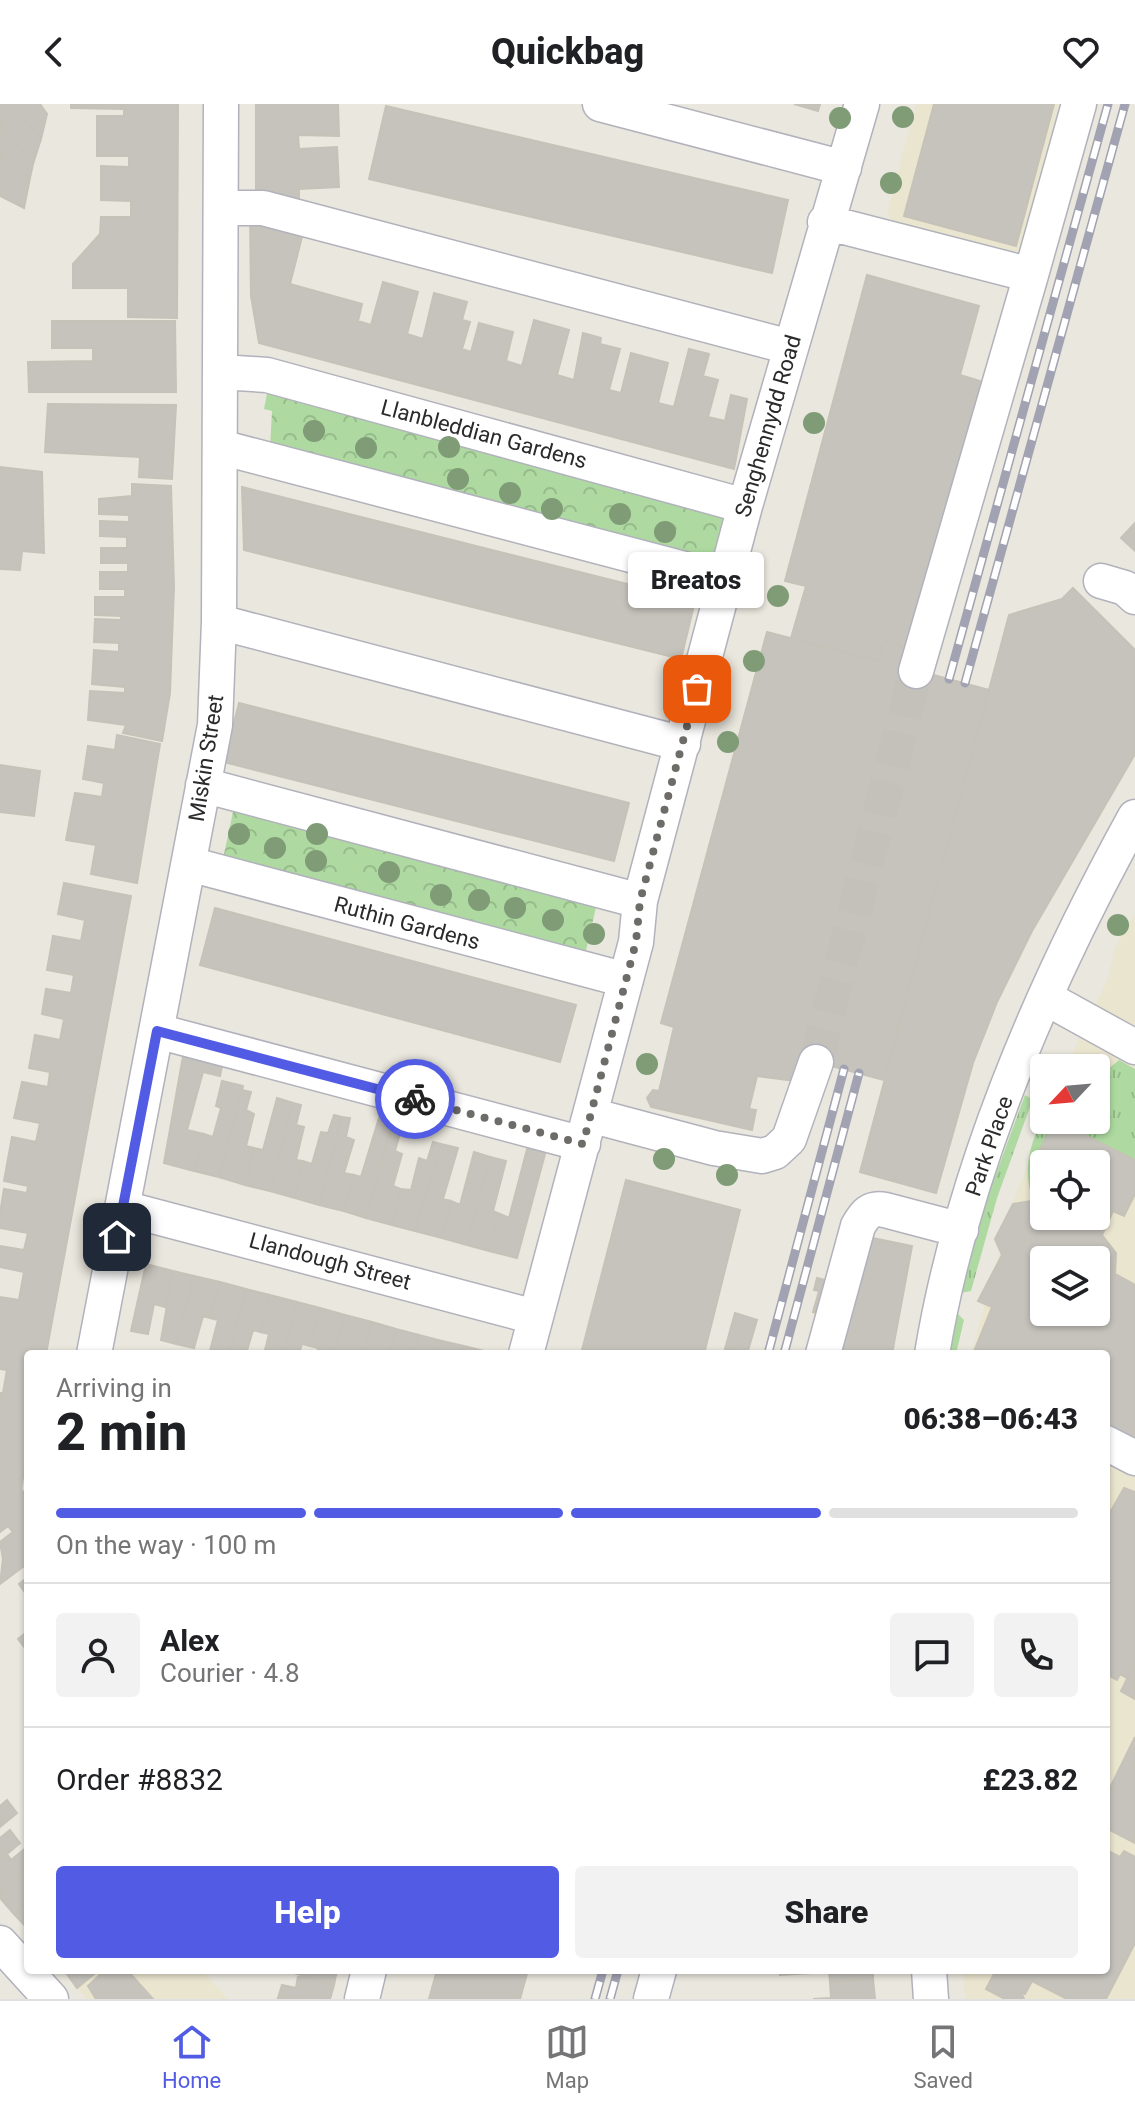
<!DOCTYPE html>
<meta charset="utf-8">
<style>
:root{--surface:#fff;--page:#f2f2f2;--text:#202124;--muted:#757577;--line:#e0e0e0;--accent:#515be4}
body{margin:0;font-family:Roboto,sans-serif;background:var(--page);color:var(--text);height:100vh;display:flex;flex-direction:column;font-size:30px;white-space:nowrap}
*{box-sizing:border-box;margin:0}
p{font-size:26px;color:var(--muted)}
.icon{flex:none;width:44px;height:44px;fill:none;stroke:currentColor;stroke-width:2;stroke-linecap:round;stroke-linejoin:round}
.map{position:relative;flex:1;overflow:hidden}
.sheet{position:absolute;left:24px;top:1246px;width:1086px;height:624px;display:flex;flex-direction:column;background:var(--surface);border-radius:8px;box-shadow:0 2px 6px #0004}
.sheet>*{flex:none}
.needle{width:52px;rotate:244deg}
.fabs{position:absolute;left:1030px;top:950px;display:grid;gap:16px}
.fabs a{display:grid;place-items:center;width:80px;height:80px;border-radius:8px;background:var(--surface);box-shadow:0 2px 6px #0004;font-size:40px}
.pin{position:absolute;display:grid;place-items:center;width:68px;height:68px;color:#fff;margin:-34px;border-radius:16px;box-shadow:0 4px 12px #0006}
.courier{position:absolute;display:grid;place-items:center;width:80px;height:80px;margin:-40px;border:6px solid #515be4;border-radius:50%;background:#fff;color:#222;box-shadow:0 2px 10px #0007}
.bubble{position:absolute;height:56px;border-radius:8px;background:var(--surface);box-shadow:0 2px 6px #0004;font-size:26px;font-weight:800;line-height:56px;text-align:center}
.head em{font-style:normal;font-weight:800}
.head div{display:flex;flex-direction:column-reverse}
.head{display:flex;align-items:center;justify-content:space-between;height:136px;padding:0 32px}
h1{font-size:52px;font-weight:800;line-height:60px}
.bar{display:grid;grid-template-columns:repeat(4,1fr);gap:12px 8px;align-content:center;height:96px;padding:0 32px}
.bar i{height:10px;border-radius:6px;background:var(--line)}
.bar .selected{background:var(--accent)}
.bar p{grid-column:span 4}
.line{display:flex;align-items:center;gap:20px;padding:0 32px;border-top:2px solid var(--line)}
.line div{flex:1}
.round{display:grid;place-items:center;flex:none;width:84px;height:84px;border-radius:8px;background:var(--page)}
.button{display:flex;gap:16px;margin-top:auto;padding:16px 32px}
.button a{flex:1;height:92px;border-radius:8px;background:var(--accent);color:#fff;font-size:32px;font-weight:800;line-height:92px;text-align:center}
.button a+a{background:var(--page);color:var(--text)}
header{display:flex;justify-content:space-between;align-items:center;height:104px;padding:0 32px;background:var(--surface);font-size:36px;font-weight:800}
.menu{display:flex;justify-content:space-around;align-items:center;height:112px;border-top:2px solid var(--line);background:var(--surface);font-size:22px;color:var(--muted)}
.menu a{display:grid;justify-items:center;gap:4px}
.menu .selected{color:var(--accent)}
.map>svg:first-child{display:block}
.education{fill:#eae5cf;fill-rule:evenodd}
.grass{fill:url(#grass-tufts)}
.forest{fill:url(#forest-crowns)}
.building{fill:#c6c3bd;stroke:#c6c2b8;stroke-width:2;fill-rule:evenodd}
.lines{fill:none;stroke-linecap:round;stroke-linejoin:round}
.minor-tunnel{stroke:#c4c1ba;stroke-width:34;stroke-dasharray:34 17;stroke-linecap:butt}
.minor-casing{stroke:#b1b2bc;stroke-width:37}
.minor{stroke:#fff;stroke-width:34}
.rail-casing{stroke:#a1a2b2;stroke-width:9}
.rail{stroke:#fff;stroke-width:6;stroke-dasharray:18;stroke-linecap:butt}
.tree{fill:#7f9c77}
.done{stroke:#6d6c69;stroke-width:8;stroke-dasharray:0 14.4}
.route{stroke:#515be4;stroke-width:10}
.labels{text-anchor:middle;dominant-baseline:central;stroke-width:7;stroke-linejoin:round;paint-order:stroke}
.street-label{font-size:22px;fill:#2a2a2a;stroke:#fff}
</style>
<header><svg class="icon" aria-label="back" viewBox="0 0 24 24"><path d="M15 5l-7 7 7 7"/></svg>Quickbag<svg class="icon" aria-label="heart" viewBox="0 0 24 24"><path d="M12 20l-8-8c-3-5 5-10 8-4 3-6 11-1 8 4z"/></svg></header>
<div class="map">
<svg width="1135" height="1895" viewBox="0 0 1135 1895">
<defs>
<pattern id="grass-tufts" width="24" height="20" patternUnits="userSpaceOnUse" patternTransform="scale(2)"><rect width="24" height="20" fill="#aedaa1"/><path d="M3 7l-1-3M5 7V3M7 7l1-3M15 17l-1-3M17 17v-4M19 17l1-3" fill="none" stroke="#96bb8b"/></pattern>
<pattern id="forest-crowns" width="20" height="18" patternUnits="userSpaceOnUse" patternTransform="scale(2)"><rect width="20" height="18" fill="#aedaa1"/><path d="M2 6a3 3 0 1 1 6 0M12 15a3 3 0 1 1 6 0" fill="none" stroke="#96bb8b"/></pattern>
</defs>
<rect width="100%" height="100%" fill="#eae7de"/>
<path class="education" d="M916 0H1072L1025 152 896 121 887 110Z
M1135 810V1345L1106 1250H971L1014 1096 1045 1016H1096V964H1065L1108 875 1115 843ZM1044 1060H1096V1112H1044ZM1044 1156H1096V1208H1044Z
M1106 1347 1135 1362V1895H965L963 1866H1106Z
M97 1866H201L228 1895H86L77 1884Z"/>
<path class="grass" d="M1119 956 1135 965V1056L1057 1016H1096V969L1106 967Z
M1025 991 1030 994 1031 1000 997 1094 971 1187 961 1189 986 1097Z
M1044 1011V1016H1055L1031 1063 1043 1070 1032 1093C1022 1062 1031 1039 1044 1011Z
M956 1208 964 1216 956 1250H948Z"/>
<path class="forest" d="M268 284 721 411 724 417 714 457 270 344 272 307 264 305Z
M234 703 597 799 584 855 223 755Z"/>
<path class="building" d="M0 0H13L41 35 33 60 0 20Z
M13 0H40L47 10 41 35Z
M71 0H178L177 214 128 213V184H73V160L100 130 101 113H131V97L101 96V62L129 63V52H97V12H124V5L71 4Z
M256 0H338L339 32 298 31 299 45 337 43 339 83 299 85V101L256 92Z
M794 0H820L818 7Z
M934 0H1054L1016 142 904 112Z
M386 2 788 96 772 169 369 75Z
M0 20 33 60 30 74 0 53Z
M0 53 30 74 24 104 0 92Z
M250 110 304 125 290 180 362 200 358 217 371 221 383 178 418 188 407 230 423 235 434 189 467 198 462 216 470 218 462 245 471 248 479 219 513 228 506 257 522 262 534 216 569 226 557 271 574 276 583 229 601 234 600 240 620 245 609 286 621 289 631 249 668 259 658 299 674 303 689 245 709 250 703 272 718 276 708 313 725 317 731 291 747 295 734 365 259 239 251 192Z
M867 171 979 202 960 271 983 278 908 543 884 537 878 557 791 534 806 482 785 477Z
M52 217H175L176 288H29L28 258 93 257V244H52Z
M48 300 176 301 172 375 139 373 140 353 45 348Z
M0 363 42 368 44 449 22 447 20 466 0 465Z
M132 380 171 382 174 483 170 589 162 637 123 629 126 621 88 616 90 587 125 589V583L92 580 94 546 119 548V539L94 538 95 515 121 516V512L95 511V493H125V485H100V468H128V459H101V444H127V433L100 432V417L129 418V411L99 410V395L132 392Z
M242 383 695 497 681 555 244 446Z
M1135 419V447L1121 434Z
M1073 484 1135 546V650L1032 827 997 898 973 959 936 1089 860 1068 1009 511 1062 495Z
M767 528 878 557 884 537 908 543 904 563 989 586 884 976 816 958 795 977 757 972 749 1005 756 1006 752 1026 651 1003 647 994 653 986 659 987 674 923 661 919Z
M239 599 629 699 614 757 224 658Z
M117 631 160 640 137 779 91 770 96 741 66 736 75 689 102 693 104 679 83 675 88 642 115 646Z
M0 661 40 667 34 712 0 708Z
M64 779 131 792 46 1250H28V1345L21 1385 28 1395V1459L0 1480 3 1455 0 1438 13 1428 8 1422 0 1428V1289H3L7 1266 0 1265V1193L19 1196 24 1168 0 1163V1142L24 1146 28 1129 0 1124V1109L4 1085 27 1089 28 1082 4 1077 12 1033 36 1038 40 1019 14 1014 22 978 48 983 50 968 29 964 35 931 60 936 64 915 42 910 46 885 71 889 74 871 47 866 53 832 81 837 85 816 58 810Z
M215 804 576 901 560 958 200 861Z
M185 941 224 952 220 972 203 968 187 1026 204 1030 194 1067 164 1059Z
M222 977 243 982 219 1073 194 1067 204 1030 213 1033 221 1004 216 1002Z
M242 986 251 988 246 1006 254 1010 246 1042 254 1044 245 1081 219 1073Z
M277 994 293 999 270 1087 245 1081 254 1044 263 1046Z
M293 999 301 1001 296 1021 304 1023 296 1056 303 1057 295 1094 270 1087Z
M382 1004 395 1008 366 1114 344 1107 354 1071 361 1073Z
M334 1011 342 1013 319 1101 295 1094 303 1057 312 1060 321 1028 328 1029Z
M342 1013 350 1014 346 1033 354 1036 344 1069 354 1071 344 1107 319 1101Z
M1055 1016 1135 1056V1090L1124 1112 1113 1107 1102 1131 1116 1149 1115 1170 1135 1181V1340L1106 1325V1250H973L992 1203 978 1197 1002 1151 995 1135 1013 1100 1031 1097 1043 1070 1031 1064ZM1044 1060H1096V1112H1044ZM1044 1156H1096V1208H1044Z
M391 1027 400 1029 395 1047 402 1050 393 1082 401 1085 392 1121 366 1114Z
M530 1034 548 1039 517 1154 489 1147 500 1110 509 1114Z
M433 1038 441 1040 415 1127 392 1121 401 1085 411 1086 419 1054 427 1057Z
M441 1040 458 1044 443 1095 451 1097 442 1134 415 1127Z
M474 1048 490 1053 467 1141 442 1134 451 1097 460 1101Z
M490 1053 506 1057 493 1107 500 1110 489 1147 467 1141Z
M626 1076 740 1106 704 1250H581Z
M863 1132 912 1142 892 1250H835Z
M146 1160 173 1167 165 1203 154 1200 148 1230 131 1227Z
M173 1167 194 1172 176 1240 161 1236Z
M194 1172 220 1178 210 1214 203 1212 194 1244 176 1240Z
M817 1174 833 1178 825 1212 813 1208 819 1187 814 1186Z
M220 1178 246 1185 229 1250 210 1247 218 1216 210 1214Z
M246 1185 270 1191 260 1228 253 1226 246 1250H229Z
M270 1191 297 1198 283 1250H264L269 1230 260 1228Z
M297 1198 320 1204 310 1242 302 1240 299 1250H283Z
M320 1204 345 1211 334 1250H317L318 1244 310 1242Z
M735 1209 757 1216 747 1250 725 1245Z
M345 1211 372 1218 363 1250H334Z
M372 1218 396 1225 389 1250H363Z
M396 1225 419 1231 414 1250H389Z
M419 1231 442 1237 439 1250H414Z
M442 1237 464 1242 462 1250H439Z
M464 1242 496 1250H462Z
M1124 1384 1135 1388V1559L1127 1574 1120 1570 1117 1576 1106 1570V1404L1111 1407Z
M28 1473V1493L19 1480Z
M28 1527V1548L18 1535Z
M1135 1559V1595L1121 1587Z
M1135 1633V1739L1106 1724V1692Z
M7 1696 17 1709 0 1723V1702Z
M10 1726 20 1739 0 1756V1734Z
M28 1742V1764L0 1787V1756L7 1750 11 1756Z
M1106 1746 1120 1753 1124 1747 1135 1753V1839L1106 1895H1067L1032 1877 1025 1890 1021 1887 1024 1895H1005L986 1885 996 1866H1106Z
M23 1768 28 1774V1798L14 1810 0 1794V1787Z
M28 1798V1825L14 1810Z
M64 1866H99L77 1884Z
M105 1866H127L153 1895H96L88 1882Z
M284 1866H337L334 1881Z
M437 1866H528L520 1895H429Z
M780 1866H873V1875L830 1878 829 1868 780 1871Z
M298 1872 334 1881 330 1895 278 1894 282 1881 296 1884Z
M873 1875 875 1895H813L831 1894 830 1878Z"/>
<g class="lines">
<path class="minor-tunnel" d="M816 958 916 567"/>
<defs>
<path id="minor" d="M600 0 844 64
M221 104H263L790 243
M825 118 1031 171 1079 0
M221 268 267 271 745 402
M220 343 726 476
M1101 477 1125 484 1135 493
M219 518 683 640
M916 567 1031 171
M203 681 640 797
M189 760 626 876
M1046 894 1135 943
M157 927 583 1040
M590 1011 714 1044 762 1052 775 1048 789 1035 816 958
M123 1104 535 1213
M94 1250 215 621 219 518 221 0
M526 1250 636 838 640 797 745 402 862 0
M823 1250 858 1122C865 1110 870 1103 885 1106L961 1126
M932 1250C963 1063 1044 878 1135 713
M1106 1339 1135 1354
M0 1839 51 1895
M929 1866 931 1895
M362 1895 369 1866
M651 1895 659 1866"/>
</defs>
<use href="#minor" class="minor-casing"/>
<use href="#minor" class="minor"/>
<defs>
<path id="rail" d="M949 575 1108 0
M965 579 1125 0
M768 1250 844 965
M784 1250 859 969
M595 1895 603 1866
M610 1895 618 1866"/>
</defs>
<use href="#rail" class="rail-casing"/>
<use href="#rail" class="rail"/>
</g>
<g class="tree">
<circle cx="903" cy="13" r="11"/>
<circle cx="840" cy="14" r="11"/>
<circle cx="891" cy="79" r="11"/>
<circle cx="814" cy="319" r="11"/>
<circle cx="314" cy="327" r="11"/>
<circle cx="449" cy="343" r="11"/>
<circle cx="366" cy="344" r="11"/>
<circle cx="458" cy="375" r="11"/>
<circle cx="510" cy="389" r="11"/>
<circle cx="552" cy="405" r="11"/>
<circle cx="620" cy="410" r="11"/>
<circle cx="665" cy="428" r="11"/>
<circle cx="778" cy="492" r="11"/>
<circle cx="754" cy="557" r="11"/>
<circle cx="728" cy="638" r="11"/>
<circle cx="239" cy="730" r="11"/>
<circle cx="317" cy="730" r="11"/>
<circle cx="275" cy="744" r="11"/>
<circle cx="316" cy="757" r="11"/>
<circle cx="389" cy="768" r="11"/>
<circle cx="441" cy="791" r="11"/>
<circle cx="479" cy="796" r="11"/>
<circle cx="515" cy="804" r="11"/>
<circle cx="553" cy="816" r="11"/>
<circle cx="1118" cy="821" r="11"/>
<circle cx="594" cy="830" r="11"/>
<circle cx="647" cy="960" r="11"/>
<circle cx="664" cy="1055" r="11"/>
<circle cx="727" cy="1071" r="11"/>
</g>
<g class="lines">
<path class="done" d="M415 995 583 1040 636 838 640 797 697 585"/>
<path class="route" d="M117 1133 157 927 415 995"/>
</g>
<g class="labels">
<g class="street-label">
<text transform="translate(768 322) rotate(-74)">Senghennydd Road</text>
<text transform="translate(484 330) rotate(15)">Llanbleddian Gardens</text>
<text transform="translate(206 654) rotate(-81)">Miskin Street</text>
<text transform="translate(407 819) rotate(15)">Ruthin Gardens</text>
<text transform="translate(989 1042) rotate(-71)">Park Place</text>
<text transform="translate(330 1157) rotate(15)">Llandough Street</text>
</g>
</g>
</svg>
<div class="fabs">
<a><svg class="needle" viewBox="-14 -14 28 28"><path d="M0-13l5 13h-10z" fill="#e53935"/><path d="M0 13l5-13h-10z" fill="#757577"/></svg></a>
<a><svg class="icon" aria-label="locate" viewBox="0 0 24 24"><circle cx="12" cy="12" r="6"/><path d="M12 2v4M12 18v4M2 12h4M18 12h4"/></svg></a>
<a><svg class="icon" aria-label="layers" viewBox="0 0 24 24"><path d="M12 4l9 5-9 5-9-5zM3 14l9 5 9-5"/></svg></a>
</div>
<div class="pin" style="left:697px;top:585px;background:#ea580c"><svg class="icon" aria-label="bag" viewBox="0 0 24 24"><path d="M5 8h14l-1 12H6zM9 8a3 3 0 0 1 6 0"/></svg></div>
<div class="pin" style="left:117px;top:1133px;background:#1f2937"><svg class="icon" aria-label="home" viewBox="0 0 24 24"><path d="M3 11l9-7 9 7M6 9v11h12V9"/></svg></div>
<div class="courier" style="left:415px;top:995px"><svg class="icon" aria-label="bike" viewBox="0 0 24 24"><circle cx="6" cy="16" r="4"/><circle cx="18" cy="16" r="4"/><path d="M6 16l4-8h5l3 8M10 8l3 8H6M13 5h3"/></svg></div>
<div class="bubble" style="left:628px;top:448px;width:136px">Breatos</div>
<section class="sheet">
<div class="head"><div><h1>2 min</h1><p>Arriving in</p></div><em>06:38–06:43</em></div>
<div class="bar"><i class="selected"></i><i class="selected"></i><i class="selected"></i><i></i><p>On the way · 100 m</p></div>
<div class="line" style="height:144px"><a class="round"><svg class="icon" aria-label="person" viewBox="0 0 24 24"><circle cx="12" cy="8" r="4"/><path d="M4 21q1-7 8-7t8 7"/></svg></a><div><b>Alex</b><p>Courier · 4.8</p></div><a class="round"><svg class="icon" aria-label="chat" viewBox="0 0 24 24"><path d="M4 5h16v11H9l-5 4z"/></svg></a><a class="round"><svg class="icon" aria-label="phone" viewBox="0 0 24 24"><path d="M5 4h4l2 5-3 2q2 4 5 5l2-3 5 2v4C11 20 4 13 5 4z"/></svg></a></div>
<div class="line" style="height:104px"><div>Order #8832</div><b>£23.82</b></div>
<div class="button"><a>Help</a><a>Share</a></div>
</section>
</div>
<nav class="menu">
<a class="selected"><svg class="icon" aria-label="home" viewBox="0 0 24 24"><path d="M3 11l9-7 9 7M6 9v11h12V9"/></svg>Home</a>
<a><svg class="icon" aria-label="map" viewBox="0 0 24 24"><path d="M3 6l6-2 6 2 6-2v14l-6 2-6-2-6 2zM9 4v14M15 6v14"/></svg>Map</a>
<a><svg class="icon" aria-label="saved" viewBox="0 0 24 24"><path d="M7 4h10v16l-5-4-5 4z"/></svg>Saved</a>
</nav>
